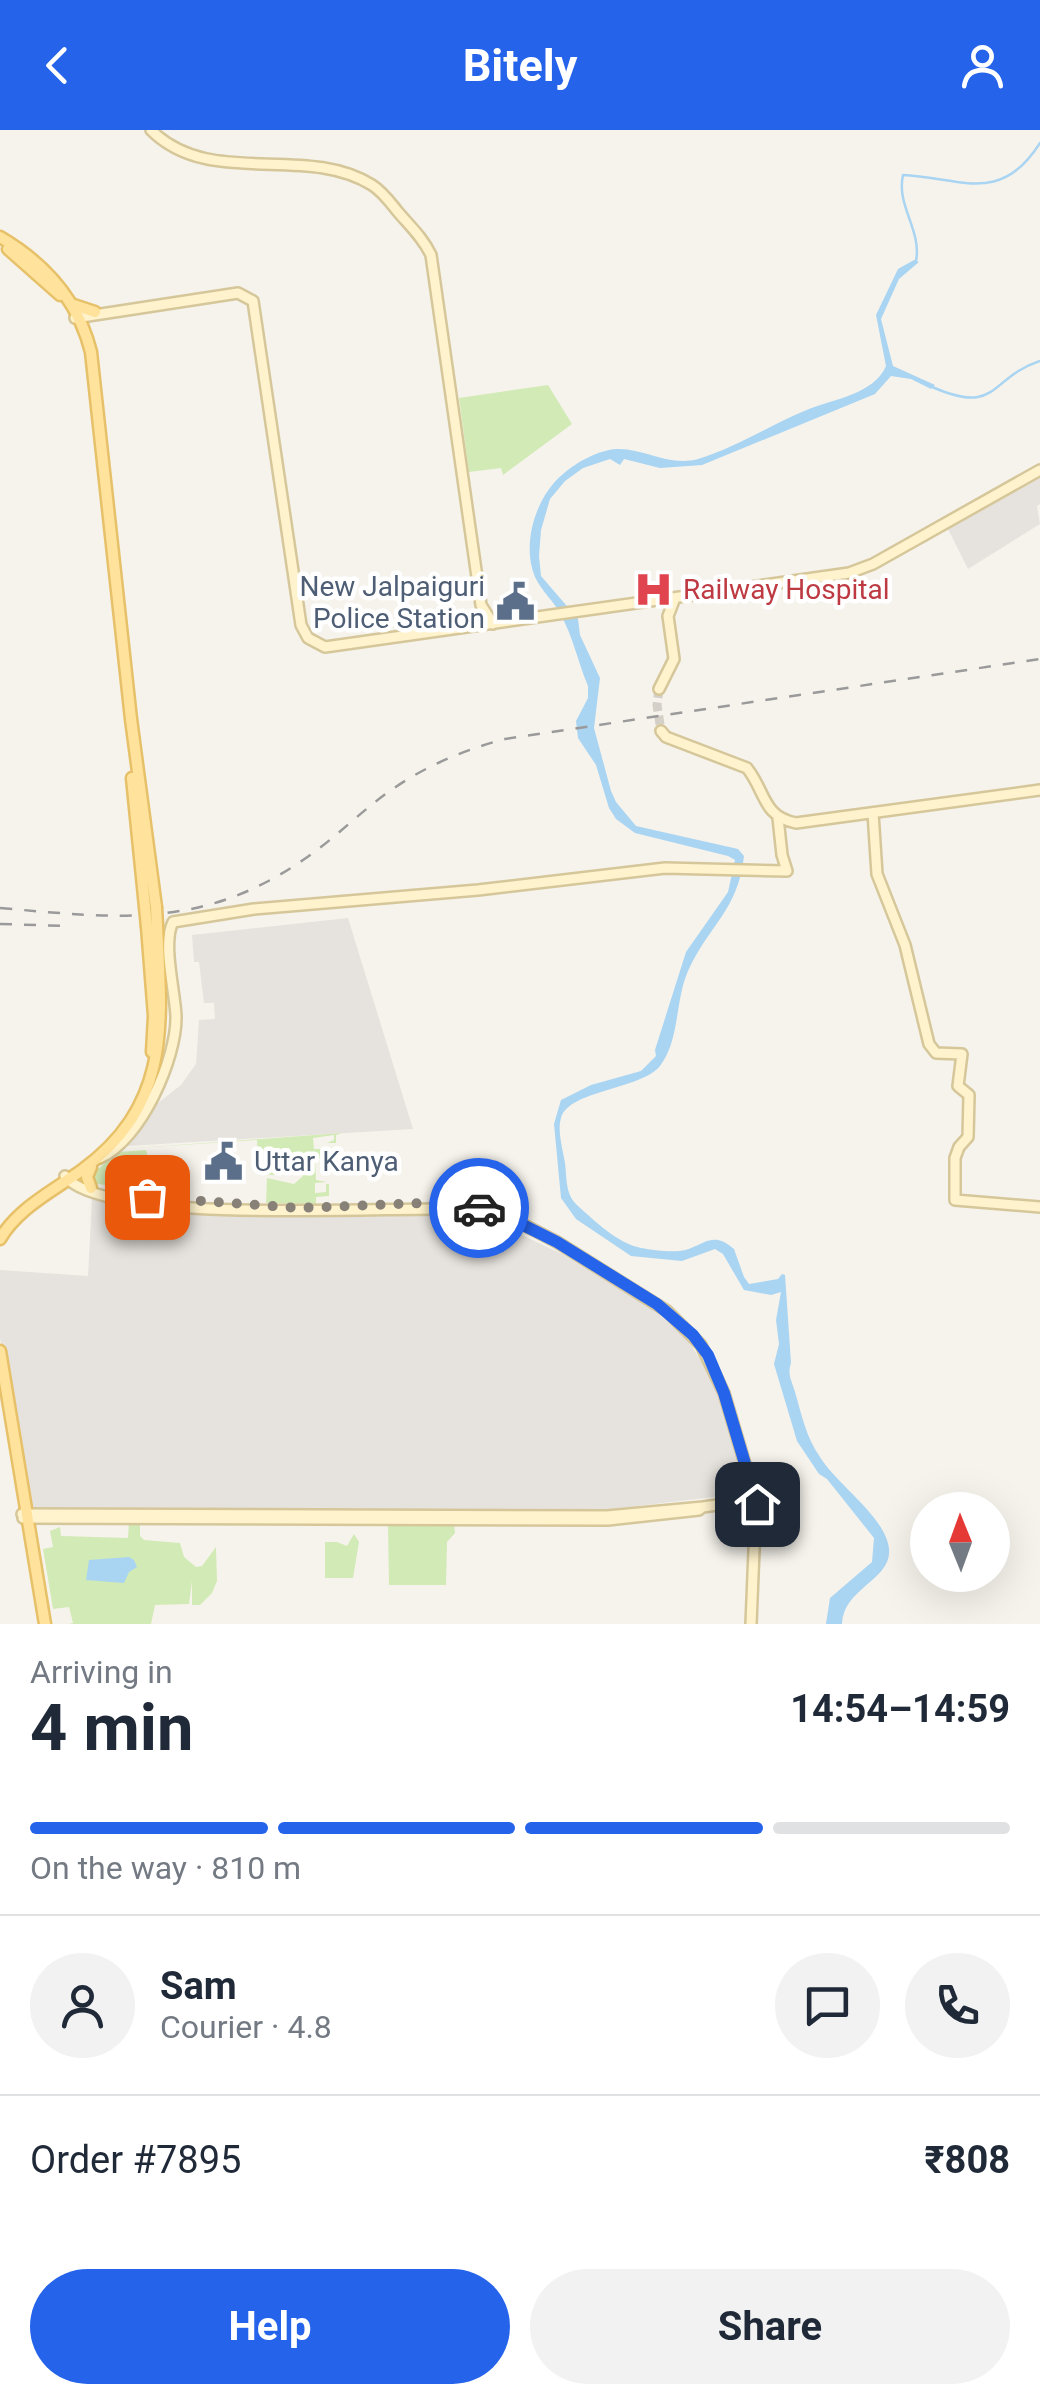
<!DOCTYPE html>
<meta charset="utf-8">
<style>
:root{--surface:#fff;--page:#f2f2f3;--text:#1f2937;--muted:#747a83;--line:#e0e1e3;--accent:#2563eb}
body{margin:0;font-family:Roboto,sans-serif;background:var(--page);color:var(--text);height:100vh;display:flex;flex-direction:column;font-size:38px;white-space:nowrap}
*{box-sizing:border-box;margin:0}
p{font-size:32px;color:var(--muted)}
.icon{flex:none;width:55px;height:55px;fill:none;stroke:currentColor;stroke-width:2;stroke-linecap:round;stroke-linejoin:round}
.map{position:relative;height:1494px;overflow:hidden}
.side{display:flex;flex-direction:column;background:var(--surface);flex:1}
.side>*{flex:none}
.needle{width:65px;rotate:359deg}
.fabs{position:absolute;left:910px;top:1362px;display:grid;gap:20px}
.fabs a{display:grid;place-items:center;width:100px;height:100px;border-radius:50%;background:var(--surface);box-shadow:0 10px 40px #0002;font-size:50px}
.pin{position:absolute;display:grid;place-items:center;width:85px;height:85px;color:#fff;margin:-42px;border-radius:20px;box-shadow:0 5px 15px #0006}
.courier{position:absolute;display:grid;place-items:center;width:100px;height:100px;margin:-50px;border:8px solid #2563eb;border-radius:50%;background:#fff;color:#222;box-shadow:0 2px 12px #0007}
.summary em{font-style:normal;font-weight:700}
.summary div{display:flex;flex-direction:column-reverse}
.summary{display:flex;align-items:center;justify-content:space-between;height:170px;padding:0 30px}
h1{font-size:65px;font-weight:700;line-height:75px}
.bar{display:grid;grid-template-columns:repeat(4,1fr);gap:15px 10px;align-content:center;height:120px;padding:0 30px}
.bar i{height:12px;border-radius:8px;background:var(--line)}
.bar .selected{background:var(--accent)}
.bar p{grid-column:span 4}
.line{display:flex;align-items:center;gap:25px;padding:0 30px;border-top:2px solid var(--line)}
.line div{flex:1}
.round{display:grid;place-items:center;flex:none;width:105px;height:105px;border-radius:52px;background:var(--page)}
.primary-button{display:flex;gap:20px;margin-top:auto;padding:20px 30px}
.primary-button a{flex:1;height:115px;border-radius:60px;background:var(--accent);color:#fff;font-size:40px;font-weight:700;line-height:115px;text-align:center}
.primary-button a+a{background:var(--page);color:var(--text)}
header{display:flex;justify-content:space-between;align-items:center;height:130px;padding:0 30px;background:var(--accent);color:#fff;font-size:45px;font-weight:700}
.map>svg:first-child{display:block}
.industrial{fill:#e6e2dd}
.green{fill:#d2eab5}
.water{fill:#a9d4f2}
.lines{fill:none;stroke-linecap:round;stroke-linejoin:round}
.stream{stroke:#a9d4f2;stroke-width:2.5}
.secondary-tunnel{stroke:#d4d0c8;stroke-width:9;stroke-dasharray:9 4.5;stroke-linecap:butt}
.secondary-casing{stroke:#d6c79b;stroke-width:14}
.primary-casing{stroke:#e6c16a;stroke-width:15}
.secondary{stroke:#fff3cd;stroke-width:9}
.primary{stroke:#ffe39c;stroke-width:10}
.rail{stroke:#9a9a9a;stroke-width:2.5;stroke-dasharray:12 12;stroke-linecap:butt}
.primary-bridge-casing{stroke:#e6c16a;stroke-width:15;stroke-linecap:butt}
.primary-bridge{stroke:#ffe39c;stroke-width:10}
.done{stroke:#878178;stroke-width:10;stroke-dasharray:0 18}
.route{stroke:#2563eb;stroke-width:12}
.labels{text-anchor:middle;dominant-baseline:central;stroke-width:9;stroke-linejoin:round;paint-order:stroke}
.service-label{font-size:28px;fill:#4e5e75;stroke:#fff;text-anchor:end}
.health-label{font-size:28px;fill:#be3a42;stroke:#fff;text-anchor:start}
</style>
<header><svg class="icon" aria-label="back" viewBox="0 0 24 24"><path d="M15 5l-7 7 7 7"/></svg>Bitely<svg class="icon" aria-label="person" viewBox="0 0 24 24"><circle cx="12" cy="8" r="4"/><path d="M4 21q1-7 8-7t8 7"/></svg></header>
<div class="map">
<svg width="1040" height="1494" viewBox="0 0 1040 1494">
<rect width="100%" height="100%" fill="#f6f3ec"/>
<path class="industrial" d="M1040 348V374L1037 376 1040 394 968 439 948 399Z
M348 788 413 999 127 1016 153 971 158 973 181 955 196 934 199 890 215 889 214 873H204L199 832H194L192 805Z
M92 1069 245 1084 306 1087 434 1080 484 1087 562 1124 649 1176 686 1207 711 1247 726 1286 748 1363 594 1381 30 1378 0 1208V1140L88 1146Z"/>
<path class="green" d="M548 255 572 294 503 345 501 338 469 342 459 268Z
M342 1003 336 1005V1013H327L334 1010V1005L313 1008 314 1019H325V1027L315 1029 316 1050 327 1052 315 1053V1063L326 1062V1054H329V1066L316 1067V1074L266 1073 267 1048 294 1054 303 1046 293 1040 295 1030 289 1018 283 1019 280 1038 283 1040 274 1045 258 1044 257 1010 122 1019Z
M146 1020 148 1026 142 1037 147 1049 146 1064 107 1058V1055L97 1054 91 1045 118 1022Z
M129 1392H140V1406L144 1410 180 1413 184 1427 196 1437 202 1436 216 1417 217 1451 212 1463 200 1475H192V1451L189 1474 155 1475 151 1494H69L73 1493 69 1477 53 1479 43 1419 53 1417 50 1401 60 1397 61 1406 128 1408Z
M388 1392 454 1393 455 1403 447 1412 446 1455H389Z
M354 1404 359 1412 353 1448H325V1412H337L347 1416Z"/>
<path class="water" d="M914 130 919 132 899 149 881 189 893 236 935 255 931 259 911 249 891 246 875 264 702 335 660 338 624 329 620 335 610 329 583 338 565 351 550 369 541 400 539 426 541 446 578 489 580 505 600 548 594 598 611 661 616 672 636 696 738 719 744 726C738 781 708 796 688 841 675 870 680 910 660 936 640 960 569 960 561 988 557 1001 563 1020 565 1033 567 1048 565 1065 578 1076 595 1091 617 1113 641 1118 652 1120 667 1122 679 1121 702 1119 710 1098 734 1119L744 1147 749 1154 778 1149 782 1144 785 1145 791 1233C787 1245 792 1251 795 1262 802 1286 806 1307 820 1327 837 1355 886 1387 889 1419 892 1450 843 1458 842 1494H826L830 1468 872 1432 874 1408 827 1349 819 1344 797 1311 774 1234 779 1214 776 1190 781 1162 771 1165 744 1160 723 1124 715 1119 682 1131 631 1126 576 1089 561 1068 554 994 561 970 591 955 641 941 656 926 655 920 686 822 728 762 735 730 728 726 635 703 616 689 609 678 596 635 578 608 576 591 588 568V556C578 532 573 507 561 485 554 471 542 462 535 447 521 414 536 366 563 344 577 332 598 320 617 319 644 318 669 337 698 329 737 317 772 294 809 279 834 269 874 264 886 236L876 185 898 139Z
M129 1427 134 1430 137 1437 129 1442 124 1453 86 1450 89 1430Z"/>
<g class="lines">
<path class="stream" d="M916 131C922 100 896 76 903 45 961 48 1001 75 1040 13
M930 256C999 287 988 248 1040 231"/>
<path class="secondary-tunnel" d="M659 559 657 575 661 601"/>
<defs>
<path id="secondary" d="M151 0C210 59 305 13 372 55 383 62 390 72 398 82 410 96 423 108 431 125L481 475 493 494
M75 188 238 163 253 171 301 495 308 508 325 517 849 443 873 434 1040 340
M659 559 674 529 668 486 675 468
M661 601 666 607 747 638C766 662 762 686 796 693L1040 660
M873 683 877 744 905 815 929 914 936 923 962 924 958 956 969 965 968 1007 959 1017 955 1028V1070L1040 1077
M100 1028C141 1010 177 928 176 886 175 861 162 813 173 792L254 779 478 760 665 738 787 741 782 725 778 688
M65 1046C103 1095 381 1077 449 1079
M456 1074 501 1083 557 1112 667 1181 701 1215 724 1263 756 1371 751 1494
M703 1377 752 1370
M22 1384 607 1386 703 1377 699 1380 608 1390 23 1388"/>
<path id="primary" d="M0 107C46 134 78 170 91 222L131 589 156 777
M8 119 60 165
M74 175 95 182
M132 648 145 777
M147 797 154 886 152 922
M91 1058 87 1047 91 1037
M0 1109C18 1078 53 1061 82 1040 171 975 162 895 157 796
M0 1221 45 1494"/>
</defs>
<use href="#secondary" class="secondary-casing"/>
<use href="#primary" class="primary-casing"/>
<use href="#secondary" class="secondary"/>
<use href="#primary" class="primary"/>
<path class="rail" d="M0 778C116 788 201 800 303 730 333 710 358 684 387 663 423 637 463 620 505 609L1040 529
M0 794 65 796"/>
<defs>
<path id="primary-bridge" d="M145 777 147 797
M156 777 157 796"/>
</defs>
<use href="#primary-bridge" class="primary-bridge-casing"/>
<use href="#primary-bridge" class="primary-bridge"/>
</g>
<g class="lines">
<path class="done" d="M147 1067 299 1078 451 1072 479 1078"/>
<path class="route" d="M479 1078 501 1084 557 1112 657 1174 693 1205 708 1225 724 1263 757 1374"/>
</g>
<defs>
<symbol id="hospital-bare" viewBox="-9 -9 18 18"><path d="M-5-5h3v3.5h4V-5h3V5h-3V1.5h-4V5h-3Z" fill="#e0444e" stroke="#fff" stroke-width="2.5" paint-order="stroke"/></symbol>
<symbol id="civic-bare" viewBox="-9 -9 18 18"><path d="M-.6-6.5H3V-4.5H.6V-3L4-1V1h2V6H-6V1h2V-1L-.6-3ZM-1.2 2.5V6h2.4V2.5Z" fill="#5c6f8a" stroke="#fff" stroke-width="2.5" paint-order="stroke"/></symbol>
</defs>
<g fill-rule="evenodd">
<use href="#hospital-bare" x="626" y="432" width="55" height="55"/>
<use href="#civic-bare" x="488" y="444" width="55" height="55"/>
<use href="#civic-bare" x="196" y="1004" width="55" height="55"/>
</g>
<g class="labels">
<g class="service-label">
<text x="485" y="456">New Jalpaiguri<tspan x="485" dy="32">Police Station</tspan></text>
<text x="254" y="1031" text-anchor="start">Uttar Kanya</text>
</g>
<g class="health-label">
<text x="683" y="459">Railway Hospital</text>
</g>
</g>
</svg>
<div class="fabs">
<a><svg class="needle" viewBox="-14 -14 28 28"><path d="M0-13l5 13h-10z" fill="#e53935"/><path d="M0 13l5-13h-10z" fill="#747a83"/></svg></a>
</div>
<div class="pin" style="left:147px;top:1067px;background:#ea580c"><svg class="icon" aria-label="bag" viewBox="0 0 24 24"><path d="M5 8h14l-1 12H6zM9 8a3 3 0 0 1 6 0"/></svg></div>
<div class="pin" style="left:757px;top:1374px;background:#1f2937"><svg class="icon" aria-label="home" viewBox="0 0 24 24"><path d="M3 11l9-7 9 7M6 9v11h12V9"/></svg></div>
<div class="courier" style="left:479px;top:1078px"><svg class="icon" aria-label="car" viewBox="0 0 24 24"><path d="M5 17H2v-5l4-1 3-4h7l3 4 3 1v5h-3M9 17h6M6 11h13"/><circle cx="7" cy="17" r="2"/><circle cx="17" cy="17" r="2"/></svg></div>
</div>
<section class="side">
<div class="summary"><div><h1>4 min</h1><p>Arriving in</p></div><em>14:54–14:59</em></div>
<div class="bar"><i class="selected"></i><i class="selected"></i><i class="selected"></i><i></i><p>On the way · 810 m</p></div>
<div class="line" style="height:180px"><a class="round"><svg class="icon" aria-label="person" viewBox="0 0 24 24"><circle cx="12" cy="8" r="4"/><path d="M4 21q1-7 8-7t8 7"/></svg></a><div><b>Sam</b><p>Courier · 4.8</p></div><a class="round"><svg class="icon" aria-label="chat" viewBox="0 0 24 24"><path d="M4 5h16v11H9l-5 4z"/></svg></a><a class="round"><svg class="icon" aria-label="phone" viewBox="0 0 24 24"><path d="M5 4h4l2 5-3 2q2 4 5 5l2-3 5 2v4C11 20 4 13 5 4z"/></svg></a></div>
<div class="line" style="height:130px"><div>Order #7895</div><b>₹808</b></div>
<div class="primary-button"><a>Help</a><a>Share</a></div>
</section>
